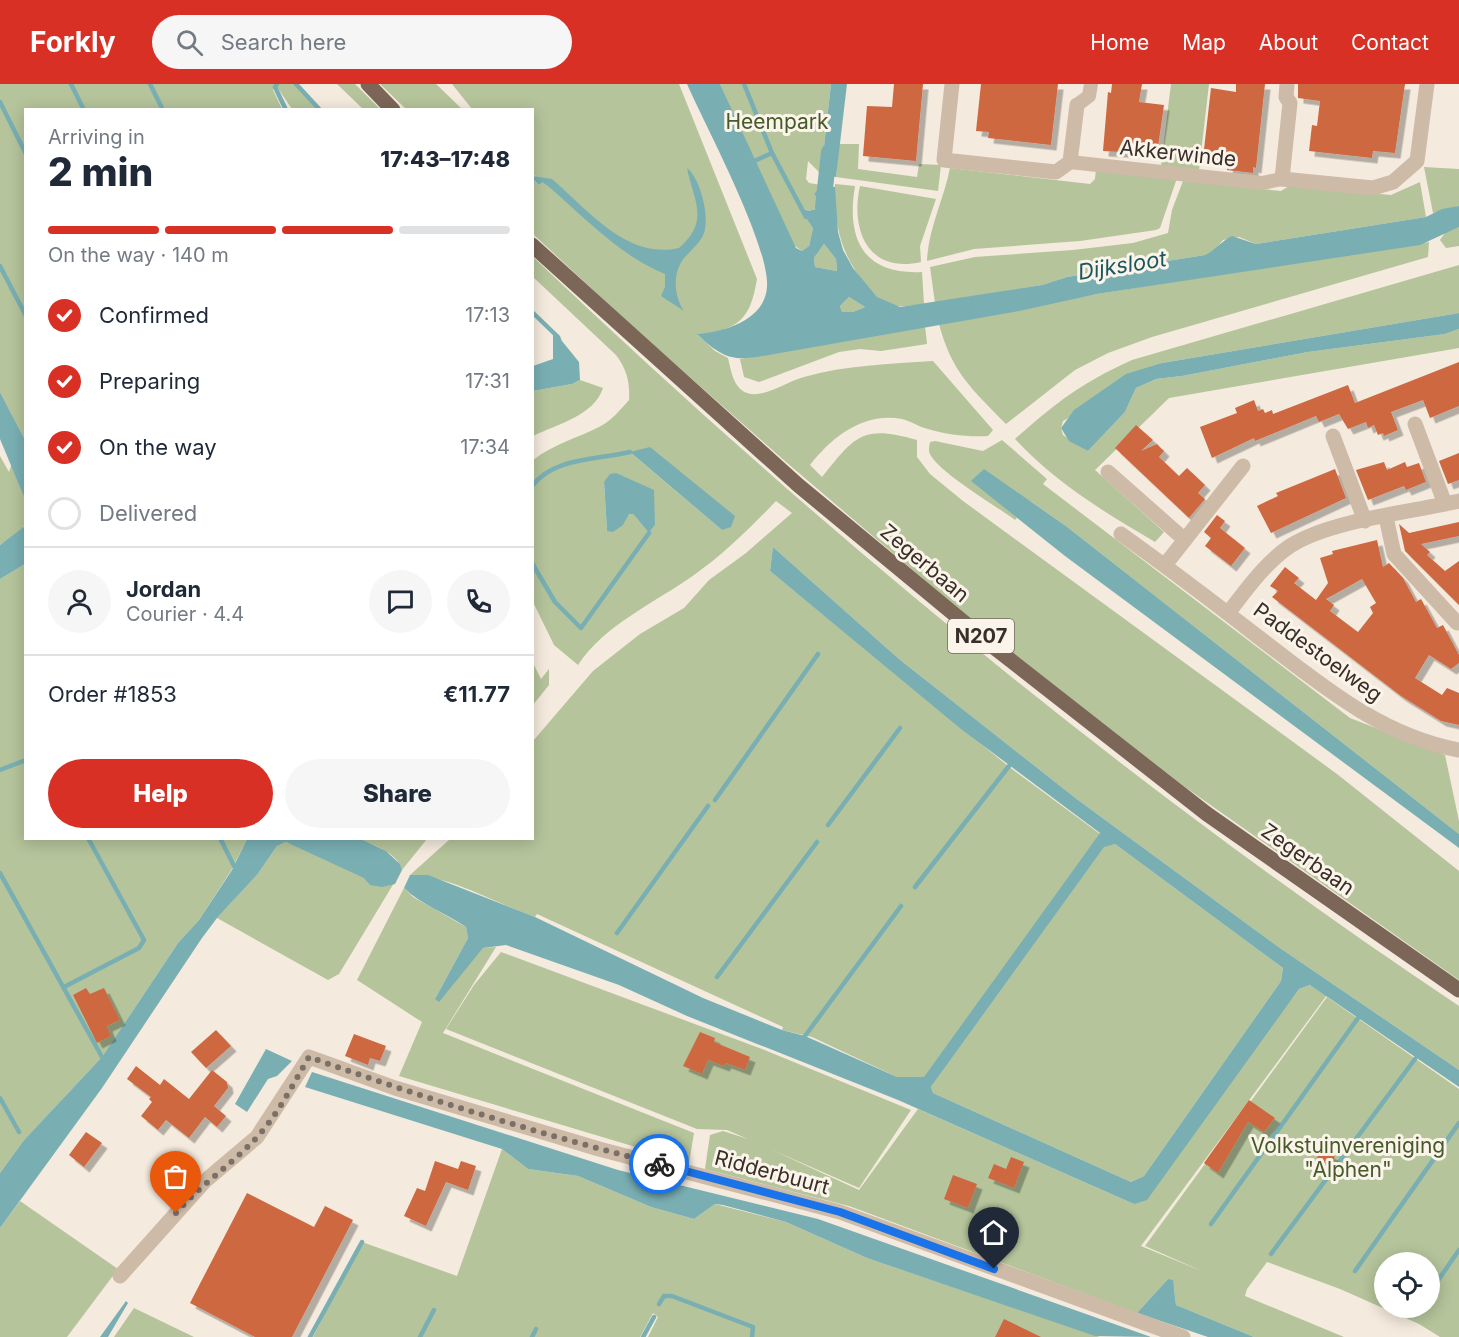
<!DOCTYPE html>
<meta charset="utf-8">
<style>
:root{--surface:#fff;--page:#f6f6f7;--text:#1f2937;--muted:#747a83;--line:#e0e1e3;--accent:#d93025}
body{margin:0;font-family:Inter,sans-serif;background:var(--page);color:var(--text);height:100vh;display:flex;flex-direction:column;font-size:22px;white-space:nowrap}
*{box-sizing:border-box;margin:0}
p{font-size:20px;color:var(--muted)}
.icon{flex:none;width:33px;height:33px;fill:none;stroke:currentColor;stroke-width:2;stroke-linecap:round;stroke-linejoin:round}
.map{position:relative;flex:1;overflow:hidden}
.details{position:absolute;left:24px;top:24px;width:510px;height:732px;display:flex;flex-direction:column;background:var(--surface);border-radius:0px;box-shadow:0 3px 15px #0003}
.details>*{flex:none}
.controls{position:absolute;left:1374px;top:1168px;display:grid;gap:12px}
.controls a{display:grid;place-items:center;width:66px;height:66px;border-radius:50%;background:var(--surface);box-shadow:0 3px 15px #0003;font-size:30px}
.pin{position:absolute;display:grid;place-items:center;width:51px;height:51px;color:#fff;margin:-62px -26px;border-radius:50% 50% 50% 0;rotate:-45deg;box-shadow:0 0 6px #0007}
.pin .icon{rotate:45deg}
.courier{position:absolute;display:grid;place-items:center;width:60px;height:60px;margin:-30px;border:4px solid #1a73e8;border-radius:50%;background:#fff;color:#222;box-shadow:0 2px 8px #0007}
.headline em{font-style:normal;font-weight:800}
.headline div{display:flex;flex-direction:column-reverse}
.headline{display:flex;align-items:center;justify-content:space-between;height:102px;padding:0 24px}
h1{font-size:39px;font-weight:800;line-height:45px}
.bar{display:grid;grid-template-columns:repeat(4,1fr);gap:9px 6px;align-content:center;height:72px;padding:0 24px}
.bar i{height:8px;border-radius:4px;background:var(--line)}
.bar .active{background:var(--accent)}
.bar p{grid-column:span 4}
.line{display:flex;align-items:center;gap:15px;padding:0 24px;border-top:2px solid var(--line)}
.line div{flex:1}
.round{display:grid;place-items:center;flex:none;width:63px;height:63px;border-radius:32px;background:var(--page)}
ol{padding:0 24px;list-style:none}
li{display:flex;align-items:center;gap:18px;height:66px}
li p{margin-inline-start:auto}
li .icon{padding:6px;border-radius:50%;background:var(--accent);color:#fff;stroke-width:4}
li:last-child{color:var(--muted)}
li i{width:33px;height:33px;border:3px solid var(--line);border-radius:50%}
.button{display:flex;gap:12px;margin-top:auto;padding:12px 24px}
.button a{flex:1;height:69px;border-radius:36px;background:var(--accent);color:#fff;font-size:24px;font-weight:800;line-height:69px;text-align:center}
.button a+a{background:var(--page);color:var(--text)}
header{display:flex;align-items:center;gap:36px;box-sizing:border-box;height:84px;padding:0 30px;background:var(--accent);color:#fff}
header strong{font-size:28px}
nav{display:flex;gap:33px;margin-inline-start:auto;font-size:21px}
.search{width:420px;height:54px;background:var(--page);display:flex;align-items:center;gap:15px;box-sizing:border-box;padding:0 21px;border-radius:33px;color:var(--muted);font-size:22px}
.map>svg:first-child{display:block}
.green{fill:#b5c49b;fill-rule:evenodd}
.water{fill:#79afb3;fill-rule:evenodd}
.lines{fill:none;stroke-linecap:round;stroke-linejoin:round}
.stream{stroke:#79afb3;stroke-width:4.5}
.canal{stroke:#79afb3;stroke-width:16}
.building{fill:#ce6841;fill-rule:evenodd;filter:url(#shadow)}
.pedestrian{stroke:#cdbaa7;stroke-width:14}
.minor{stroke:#cdbaa7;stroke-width:15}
.primary{stroke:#7c6658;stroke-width:15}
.done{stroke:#7a7067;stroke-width:6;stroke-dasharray:0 10.8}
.route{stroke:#1a73e8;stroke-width:8}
.labels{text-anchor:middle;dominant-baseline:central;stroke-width:6;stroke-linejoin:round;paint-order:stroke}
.shield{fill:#fbf4ea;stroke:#736962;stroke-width:1.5}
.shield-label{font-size:20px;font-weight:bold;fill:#392e28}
.park-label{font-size:21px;fill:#475a2a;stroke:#fbf4ea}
.street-label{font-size:21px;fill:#392e28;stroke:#fbf4ea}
.water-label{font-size:22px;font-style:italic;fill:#1b575e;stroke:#fbf4ea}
</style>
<header>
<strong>Forkly</strong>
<div class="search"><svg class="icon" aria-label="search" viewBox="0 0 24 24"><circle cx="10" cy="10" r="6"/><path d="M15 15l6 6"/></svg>Search here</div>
<nav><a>Home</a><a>Map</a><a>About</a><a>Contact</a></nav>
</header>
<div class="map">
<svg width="1459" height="1253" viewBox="0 0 1459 1253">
<defs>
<filter id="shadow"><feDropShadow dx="5.5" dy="5.5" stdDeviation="0" flood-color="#0004"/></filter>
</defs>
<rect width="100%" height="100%" fill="#f4eadd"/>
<path class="green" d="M0 0H276L273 6 282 25 26 26 25 356 0 308Z
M278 0H294L318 25H292L277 3Z
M337 0H355L380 25H363Z
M380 0H436L462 25H406Z
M452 0H679L757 195C750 237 738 245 698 251L715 267 728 274C731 286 733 304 747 309 763 315 788 297 804 293 846 281 890 280 933 277L993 346 988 352C967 353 948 351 928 345 919 343 911 337 902 335 863 328 832 353 810 381L822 393C855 352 862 340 917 356V373L930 390 963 417 1337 690 1459 787V896L1185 703 982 545 786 378 635 245 533 150V95L539 101 540 97 533 90 532 26 472 25Z
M720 0H831L821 90 808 77 806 95 809 99 821 101 814 110 821 119 816 125 809 127 803 124 813 144 809 162 802 167 791 159Z
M1171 0H1209L1199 86 1161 82Z
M839 60H859L858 85 917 93 919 80 941 81 938 107 836 93Z
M1424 83 1459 85V122L1433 129Z
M950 84 1090 100 1095 95 1096 85 1177 94 1160 144 1156 146 1080 157 974 165 927 177C928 145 944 115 950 84Z
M1183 97 1281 107 1289 102 1391 111 1420 98 1426 133 1256 160 1239 153 1223 156 1214 167 1205 171 1067 193 1042 201 935 219 930 183 975 173 1073 166 1133 159 1168 149 1172 126Z
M835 100 855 102C846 155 863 191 922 188L924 220C913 221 902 224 891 221 880 218 873 209 866 201 840 170 834 139 835 100Z
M860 102 936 115 920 162 921 178C868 190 850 146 860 102Z
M1459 143V162L1446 164 1440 156 1447 146Z
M1429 158 1428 173 1152 253 1108 269 1075 286 1006 340C972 305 952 289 939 240L1097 210Z
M824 160 836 175 837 187 815 183 814 174Z
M533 173C820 446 1129 702 1459 922V986L1280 864 1078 716 899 575 773 463 770 487 1008 682 1100 750 924 994 897 993 812 953 782 946 783 943 537 830 535 833C497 820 449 791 410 791L450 755 532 754 533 657 593 587 640 550 684 524 709 496 746 469 792 429 776 417C751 443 724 470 694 491 656 518 604 541 578 581L554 561 533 518V376C553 360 578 354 601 342 612 336 621 325 629 316 630 298 627 286 616 271L533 193ZM631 369 709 412 734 432 722 446ZM604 398 655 441 649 449 633 430H629L607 447Z
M1459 181V229L1162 279 1063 337 1061 344 1063 351 1088 367 1125 328 1136 304 1156 295 1182 292 1308 268 1445 250 1459 245V264L1169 314 1095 386 1164 448 1155 458C1104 428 1056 399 1015 355 1057 318 1081 299 1132 276Z
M849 213 865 223 853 228H842L840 222Z
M925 242 927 260 881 267 860 265 839 268 759 298 744 293 740 275Z
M580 296 603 304C594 332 557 340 533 352V307L572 300Z
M1002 356 1047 395 1043 400 1350 634 1445 671 1459 737V750L1066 442 1030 417 1015 436C995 421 943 391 931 372 928 367 929 364 930 358L935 357 983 367Z
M0 372 9 388 12 379C18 397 31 420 25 439 23 449 8 455 0 461Z
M25 480 26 754 247 755 232 785 199 836 178 859 102 973 24 1056 0 1089V495Z
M532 577 541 595 549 585V601L533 621Z
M361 755H427L402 786C398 769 375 762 361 755Z
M286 758 394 799 339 890 328 896 217 834 257 791 277 762Z
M1115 760 1283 884 1281 897 1144 1092 1131 1098 933 1009 931 1003 1104 762Z
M404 804 413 813 466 843 468 854 435 915 483 864 496 863 443 949 694 1049 689 1079 399 992 422 938 357 896Z
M501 868 762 965 911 1026 859 1104 770 1065 859 1106 918 1025 1134 1120 1299 905 1310 901 1327 911 1141 1162 1204 1188 1145 1162 1327 913 1459 1005V1253H1440L1419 1240 1340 1205 1267 1178 1247 1205 1245 1212 1344 1253H1254L1176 1221 1174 1204 1168 1195 1137 1229 849 1122 705 1085 710 1051 723 1047 748 1055 727 1046 697 1045 446 945 474 901ZM1384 1179H1430V1224H1384Z
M502 1065 528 1085 578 1092 651 1123 694 1135 715 1120 786 1138 867 1174 1100 1253H648L658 1233 653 1229 640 1253H313L362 1158 457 1192Z
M20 1117 118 1185 67 1253H0V1144Z
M134 1224 194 1253H114Z"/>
<path class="water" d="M687 0H720L796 164 802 167 809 162 813 144 799 123 809 127 816 125 820 118 814 110 821 101 835 103 838 148 843 166 853 184 877 213 900 223 1042 201 1067 193 1205 171C1216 166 1221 157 1232 152L1256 160 1426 133 1442 125 1459 122V143L1420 161 1097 210 1019 227 780 269C739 276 729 281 697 250 724 248 765 236 767 203 770 162 706 43 687 0ZM824 160 836 175 837 187 815 183 814 174ZM849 213 865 223 853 228H842L840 222Z
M831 0H847L836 93 821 90Z
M687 84C700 94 710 132 704 149 701 158 693 164 687 171 672 185 673 211 684 227L661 212 665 203V190C620 172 584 133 548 102L542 98 539 101 533 95V92L552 95C588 126 627 176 679 164 711 136 693 116 687 84Z
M1459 229V245L1445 250 1308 268 1182 292 1156 295 1136 304 1125 328 1088 367 1069 357 1061 344 1074 326 1126 290 1162 279Z
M553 246 579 278 580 296 572 300 533 307V282L553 275Z
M0 308 25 356V415L0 355Z
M650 363 735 432 731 443 722 446 630 368Z
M984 385 1066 442 1459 750V764L1065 472 971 397Z
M616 389 654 406 655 441 649 449 633 430H629L623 441 613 448 607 447 604 398 610 390Z
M25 442V480L0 495V461Z
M773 463 899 575 1078 716 1280 864 1459 986V1003L1310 901 1299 905 1147 1116 1134 1120 898 1016 687 932 619 901 506 861 483 864 439 918 435 915 468 854 466 843C446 829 421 821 404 804L410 791H428L535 833 703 914 782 946 805 952 897 993H924L1100 749 961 645 770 487ZM1115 760 1283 884 1281 897 1144 1092 1131 1098 933 1009 931 1003 1104 763Z
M247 755H361L386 767 400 780 402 786 395 800 382 803 370 801 364 794 286 758 277 762 257 791 217 834 202 854 102 1004 0 1144V1089L24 1056 102 973 178 859 199 836 232 786Z
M266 965 292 977 277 992 268 995 247 1028 235 1020Z
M312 988 618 1086 818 1135 1151 1253 1095 1252 867 1174 786 1138 723 1121 715 1120 694 1135 651 1123 578 1092 528 1085 502 1065 305 1003Z
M1168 1195 1173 1196 1176 1221 1254 1253H1208L1137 1229Z
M126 1217 128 1219 108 1253H100Z"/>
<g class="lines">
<path class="stream" d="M71 0 84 26
M150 0 163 26
M277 0 275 3 286 26
M296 0 320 26
M744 0 772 69 806 133
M0 18 26 70
M752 78 772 69
M0 182 26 232
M532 228 558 253 560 259
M532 402C554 373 597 376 630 368
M532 479 555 518 581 544 649 449
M0 686 26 676
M715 716 818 570
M828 741 900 644
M220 754 234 782
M0 789 102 973
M915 803 1009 682
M617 849 708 722
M717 893 817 758
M64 903 139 864 144 856 88 754
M805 952 901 822
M0 1014 19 1048
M1211 1140 1358 934
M1271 1170 1415 975
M1355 1187 1459 1039
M1430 1208 1459 1166
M659 1220 664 1212H672L753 1243 752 1253
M310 1253 362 1158
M420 1253 434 1226
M532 1253 536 1245
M643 1253 654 1233"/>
<path class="canal" d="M823 123 829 68"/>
</g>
<path class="building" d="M894 0H923L916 77 863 72 867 22 892 23Z
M981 0H1058L1051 61 988 54 989 48 976 47Z
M1112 0H1142L1139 18 1164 21 1157 70 1103 67 1108 8 1111 9Z
M1236 0H1265L1256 84 1253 83V89L1227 86 1228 76 1203 74 1211 4 1236 8Z
M1298 0H1405L1395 69 1373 67 1372 74 1309 67 1312 41 1317 42 1320 17 1298 14Z
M1459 278V322L1430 334 1423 316 1391 328 1398 346 1384 352 1383 349 1378 351 1374 341 1368 344 1366 338 1348 345 1339 330 1319 338 1316 332 1255 357 1254 354 1212 374 1200 343 1237 329 1235 324 1254 316 1258 327 1263 325 1265 329 1272 326 1273 330 1348 301 1355 319Z
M1136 341 1153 356 1141 367 1157 360 1164 367 1159 373 1179 392 1187 384 1205 401 1198 409 1205 415 1189 434 1115 364Z
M1459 369V396L1448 400 1439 377Z
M1384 378 1387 386 1405 378 1407 383 1419 379 1426 398 1406 406 1404 402 1368 416 1356 386Z
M1335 385 1346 414 1271 449 1257 422 1278 412 1276 409Z
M1217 431 1225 437 1220 444 1245 464 1231 482 1205 462 1211 454 1204 448Z
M1459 438V452L1421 460 1430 468 1427 471 1445 487 1459 477V521L1405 467 1399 440 1409 449Z
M1377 456 1383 483 1389 479 1403 494 1416 518 1421 515 1437 544 1443 541 1459 571V579L1451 585 1429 571 1415 594 1442 611 1447 604 1459 609V641L1441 637 1401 612 1272 513 1278 507 1270 502 1285 483 1299 494 1294 499 1316 516 1328 499 1320 474 1333 470 1332 467ZM1362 495 1376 519 1370 523 1373 529 1358 548 1330 527 1334 521 1326 515Z
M86 904 90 910 104 904 120 936 107 942 111 952 97 959 73 911Z
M216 946 231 962 206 984 191 968Z
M700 948 715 954 714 958 750 973 745 986 726 979 724 982 708 976 702 990 683 982Z
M354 950 386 962 380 977 370 974 368 981 345 972Z
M136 982 160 1001 164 995 189 1015 212 986 227 998 228 1004 214 1022 226 1032 217 1043 205 1033 189 1054 166 1036 158 1046 141 1032 152 1018 149 1015 151 1013 127 995Z
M1249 1016 1275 1034 1264 1048 1248 1038 1218 1089 1204 1079Z
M86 1048 102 1059 84 1083 69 1071Z
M1323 1065 1335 1073 1328 1083 1316 1075Z
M1011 1073 1024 1078 1014 1104 988 1094 994 1080 1006 1085Z
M435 1077 458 1085 461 1077 476 1082 468 1106 446 1098 426 1142 404 1132 417 1104 425 1107Z
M953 1091 977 1100 968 1124 944 1115Z
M247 1109 314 1143 325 1122 353 1136 292 1253H255L190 1219Z
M1004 1235 1041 1253H995Z"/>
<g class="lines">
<path class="pedestrian" d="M1077 21 1089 12 1091 0
M1070 78 1262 99 1282 95"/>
<path class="minor" d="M952 0 944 76 1056 88 1070 78 1077 21
M1287 0 1286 13 1290 19 1282 95 1373 104 1393 98 1417 77 1427 0
M1415 340 1445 420
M1333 352 1365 437
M1108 388 1185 456
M1386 433 1394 470 1457 539
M1121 450C1167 483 1212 517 1257 552 1319 599 1380 652 1459 666
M1165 481 1243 382
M1228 529C1247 505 1265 479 1290 462 1330 436 1412 428 1459 417
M120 1192 205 1097 257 1053 309 973 395 1004 599 1065 840 1128 1183 1253"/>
<path class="primary" d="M368 0 393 26
M532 161 798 401 995 564 1207 730 1459 906"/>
</g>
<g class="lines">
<path class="done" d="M176 1129C201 1100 233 1080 258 1052 279 1029 293 1000 309 973 424 1014 541 1051 659 1080"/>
<path class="route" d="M659 1080 840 1128 994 1185"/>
</g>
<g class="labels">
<rect class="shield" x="948" y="535" width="66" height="34" rx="4.5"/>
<g class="shield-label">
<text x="981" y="552">N207</text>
</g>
<g class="park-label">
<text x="777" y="37">Heempark</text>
<text x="1348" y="1061">Volkstuinvereniging<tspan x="1348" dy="24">"Alphen"</tspan></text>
</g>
<g class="street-label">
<text transform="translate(1178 69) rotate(6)">Akkerwinde</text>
<text transform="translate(925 479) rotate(40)">Zegerbaan</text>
<text transform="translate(1318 568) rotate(36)">Paddestoelweg</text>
<text transform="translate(1308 775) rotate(35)">Zegerbaan</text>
<text transform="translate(772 1088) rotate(15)">Ridderbuurt</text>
</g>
<g class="water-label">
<text transform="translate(1122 181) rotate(-9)">Dijksloot</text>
</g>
</g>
</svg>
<div class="controls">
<a><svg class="icon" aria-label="locate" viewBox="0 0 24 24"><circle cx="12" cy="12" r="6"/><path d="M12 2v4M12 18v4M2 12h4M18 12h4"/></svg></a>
</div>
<div class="pin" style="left:176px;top:1129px;background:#ea580c"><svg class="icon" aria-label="bag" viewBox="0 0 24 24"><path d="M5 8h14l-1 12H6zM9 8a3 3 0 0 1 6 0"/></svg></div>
<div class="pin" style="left:994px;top:1185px;background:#1f2937"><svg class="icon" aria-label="home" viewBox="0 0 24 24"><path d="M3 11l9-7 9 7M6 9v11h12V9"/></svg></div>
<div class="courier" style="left:659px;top:1080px"><svg class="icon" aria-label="bike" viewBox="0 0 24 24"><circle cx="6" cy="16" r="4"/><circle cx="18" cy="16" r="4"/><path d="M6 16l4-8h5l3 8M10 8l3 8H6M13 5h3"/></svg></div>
<section class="details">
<div class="headline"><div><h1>2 min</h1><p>Arriving in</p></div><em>17:43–17:48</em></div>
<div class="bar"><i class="active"></i><i class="active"></i><i class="active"></i><i></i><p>On the way · 140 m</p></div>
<ol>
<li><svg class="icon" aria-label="check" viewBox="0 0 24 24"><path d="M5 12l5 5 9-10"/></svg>Confirmed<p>17:13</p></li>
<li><svg class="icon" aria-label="check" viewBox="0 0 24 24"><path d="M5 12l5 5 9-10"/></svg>Preparing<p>17:31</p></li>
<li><svg class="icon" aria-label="check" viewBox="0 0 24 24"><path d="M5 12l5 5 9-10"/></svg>On the way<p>17:34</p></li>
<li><i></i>Delivered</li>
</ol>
<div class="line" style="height:108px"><a class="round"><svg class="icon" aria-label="person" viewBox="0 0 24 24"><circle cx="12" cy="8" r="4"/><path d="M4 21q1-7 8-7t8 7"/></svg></a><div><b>Jordan</b><p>Courier · 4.4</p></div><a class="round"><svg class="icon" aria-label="chat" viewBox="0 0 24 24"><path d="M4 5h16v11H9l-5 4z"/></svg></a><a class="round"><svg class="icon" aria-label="phone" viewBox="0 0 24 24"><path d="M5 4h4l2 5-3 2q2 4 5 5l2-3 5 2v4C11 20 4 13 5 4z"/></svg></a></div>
<div class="line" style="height:78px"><div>Order #1853</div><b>€11.77</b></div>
<div class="button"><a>Help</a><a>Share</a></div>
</section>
</div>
